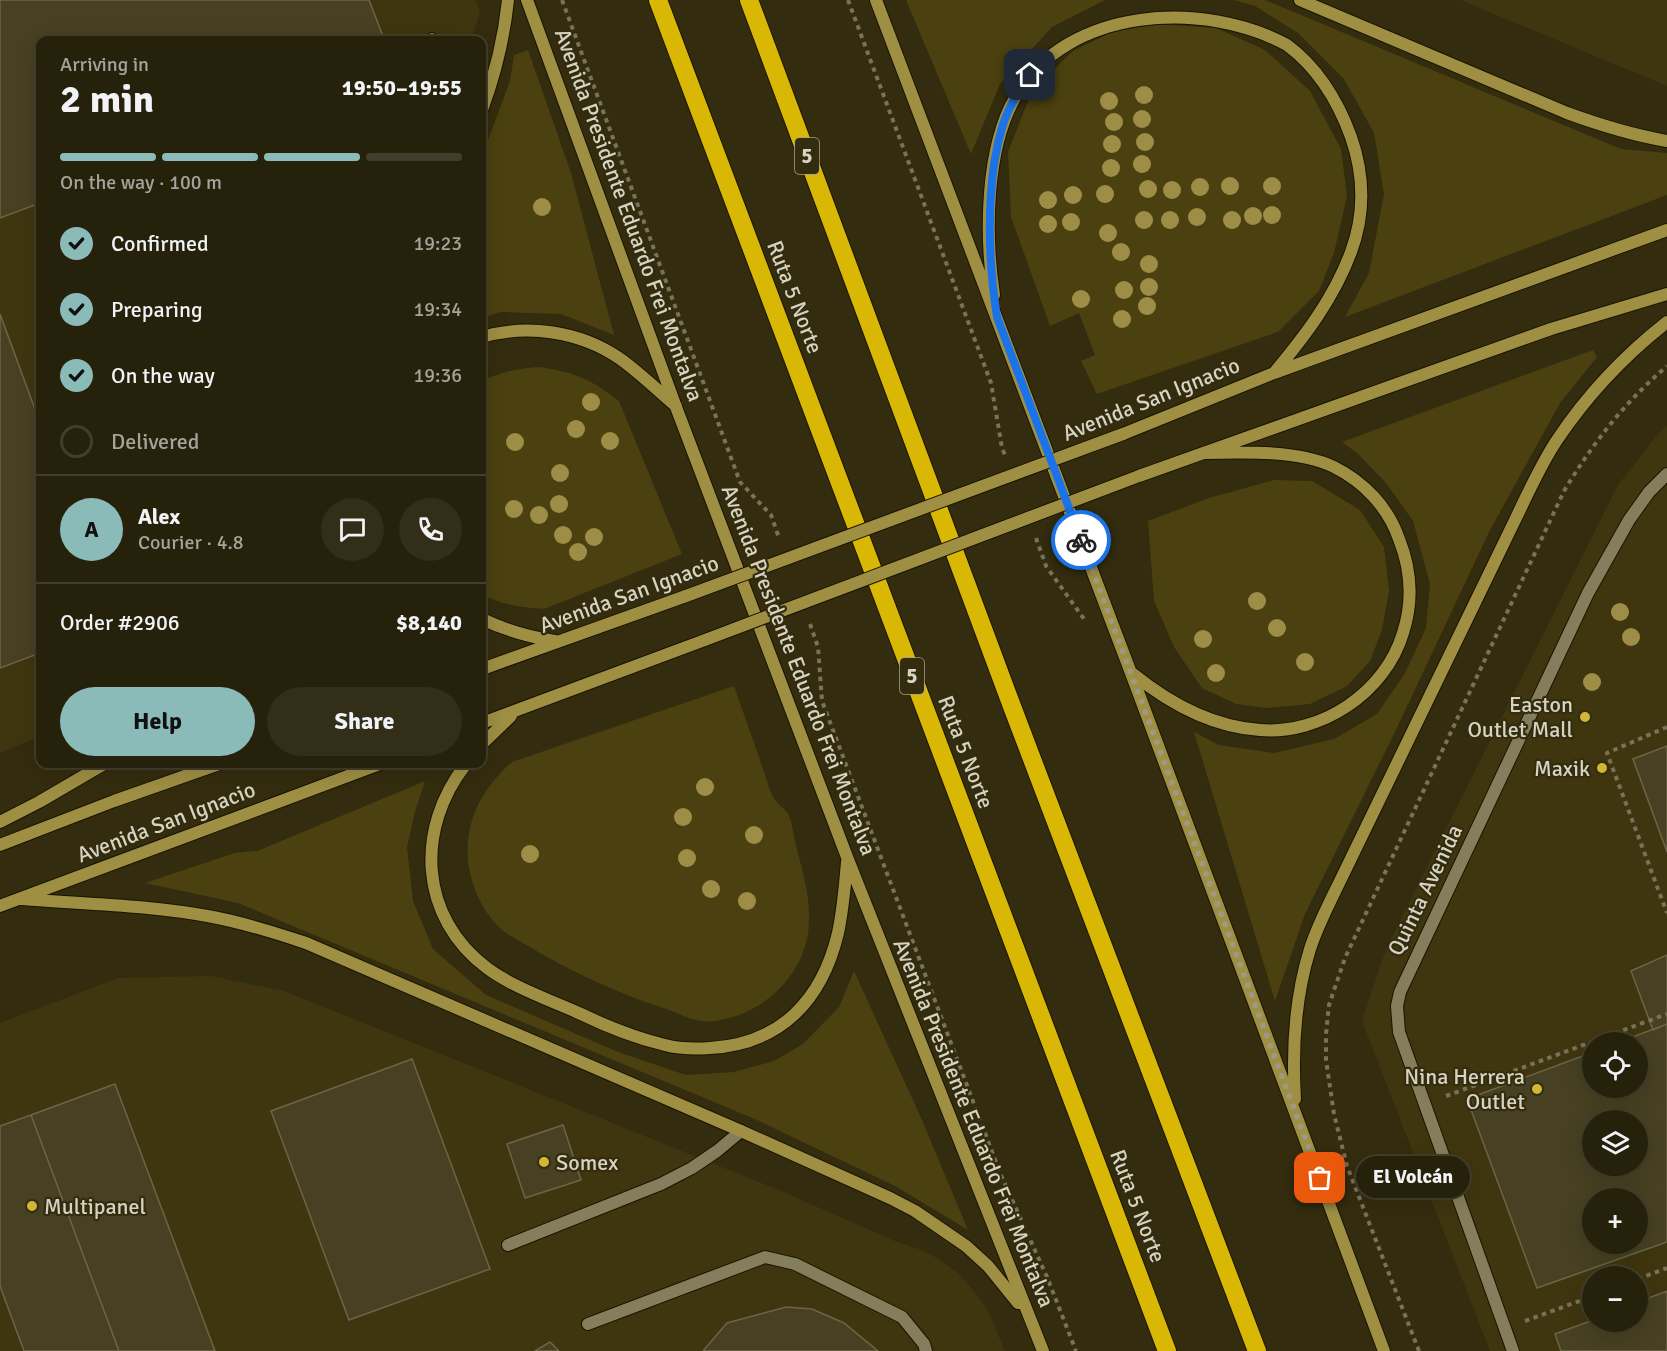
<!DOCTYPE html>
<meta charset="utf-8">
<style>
:root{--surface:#26210a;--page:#322e18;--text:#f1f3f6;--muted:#a4a39c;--line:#423e2b;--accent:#8bbbb9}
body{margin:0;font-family:Signika,sans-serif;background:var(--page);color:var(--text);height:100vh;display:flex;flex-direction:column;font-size:22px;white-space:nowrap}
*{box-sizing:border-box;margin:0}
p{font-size:20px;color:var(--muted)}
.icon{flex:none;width:33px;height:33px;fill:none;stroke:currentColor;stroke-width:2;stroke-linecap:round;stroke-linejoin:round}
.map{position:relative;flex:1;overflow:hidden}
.panel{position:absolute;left:36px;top:36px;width:450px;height:732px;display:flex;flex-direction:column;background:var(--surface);border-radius:12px;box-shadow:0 6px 24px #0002,0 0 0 2px var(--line)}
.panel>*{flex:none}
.tools{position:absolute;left:1582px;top:1032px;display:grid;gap:12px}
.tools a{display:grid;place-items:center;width:66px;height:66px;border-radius:50%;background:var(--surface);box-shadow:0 6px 24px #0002,0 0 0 2px var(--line);font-size:30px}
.pin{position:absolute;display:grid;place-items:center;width:51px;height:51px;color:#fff;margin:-26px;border-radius:12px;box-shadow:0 3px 9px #0006}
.courier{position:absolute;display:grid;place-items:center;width:60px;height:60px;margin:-30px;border:4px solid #1a73e8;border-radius:50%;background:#fff;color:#222;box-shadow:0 2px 8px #0007}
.bubble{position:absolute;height:42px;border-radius:21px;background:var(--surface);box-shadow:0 6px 24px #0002,0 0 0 2px var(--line);font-size:20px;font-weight:700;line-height:42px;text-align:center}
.overview em{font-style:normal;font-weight:700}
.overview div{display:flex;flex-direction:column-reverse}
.overview{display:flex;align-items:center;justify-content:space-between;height:102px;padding:0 24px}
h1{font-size:39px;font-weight:700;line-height:45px}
.bar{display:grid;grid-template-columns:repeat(4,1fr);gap:9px 6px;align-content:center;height:72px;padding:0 24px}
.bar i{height:8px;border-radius:4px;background:var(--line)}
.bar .active{background:var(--accent)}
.bar p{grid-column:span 4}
.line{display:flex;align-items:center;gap:15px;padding:0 24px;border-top:2px solid var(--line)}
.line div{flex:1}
.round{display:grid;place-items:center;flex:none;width:63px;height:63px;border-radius:32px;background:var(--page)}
ol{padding:0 24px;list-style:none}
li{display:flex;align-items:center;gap:18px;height:66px}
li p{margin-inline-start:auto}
li .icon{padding:6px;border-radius:50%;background:var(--accent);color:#111;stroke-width:4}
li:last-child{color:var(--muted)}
li i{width:33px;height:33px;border:3px solid var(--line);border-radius:50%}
.primary-button{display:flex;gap:12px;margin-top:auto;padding:12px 24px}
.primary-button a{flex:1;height:69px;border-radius:36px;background:var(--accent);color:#111;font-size:24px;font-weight:700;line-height:69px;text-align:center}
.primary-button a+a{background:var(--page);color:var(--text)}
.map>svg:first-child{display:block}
.built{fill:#3f360f;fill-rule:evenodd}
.green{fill:#4b400f}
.building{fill:#474022;stroke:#6c6546;stroke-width:1.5;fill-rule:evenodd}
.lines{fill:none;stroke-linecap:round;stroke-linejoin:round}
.lane-casing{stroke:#1b1400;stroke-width:14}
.secondary-casing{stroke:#1b1400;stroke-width:14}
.highway-casing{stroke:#1b1400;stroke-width:20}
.path{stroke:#787259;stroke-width:4;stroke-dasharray:4.5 4.5;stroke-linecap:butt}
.lane{stroke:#857e5d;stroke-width:12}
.secondary{stroke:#9e8f43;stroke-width:12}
.highway{stroke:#d8b805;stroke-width:18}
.secondary-bridge-casing{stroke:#1b1400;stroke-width:14;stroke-linecap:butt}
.secondary-bridge{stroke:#9e8f43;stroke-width:12}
.tree{fill:#9e8d46}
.done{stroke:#9e9983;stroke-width:6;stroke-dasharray:0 10.8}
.route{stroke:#1a73e8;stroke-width:8}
.poi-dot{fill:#d2b635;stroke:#332c0e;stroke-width:2}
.labels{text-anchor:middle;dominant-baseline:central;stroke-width:4.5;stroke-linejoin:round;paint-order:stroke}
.shield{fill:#332c0e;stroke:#a6a18c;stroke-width:1.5}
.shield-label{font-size:21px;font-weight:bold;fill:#d7d3c2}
.street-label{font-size:22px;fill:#d7d3c2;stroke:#332c0e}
.poi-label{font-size:22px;fill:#d7d3c2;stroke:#332c0e;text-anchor:end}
</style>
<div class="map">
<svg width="1667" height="1351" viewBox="0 0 1667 1351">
<rect width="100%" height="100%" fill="#332c0e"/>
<path class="built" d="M0 0H475L480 13 471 40H40V736L0 753Z
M1461 0H1667V86L1494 14Z
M1667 426V1351H1490L1362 1021 1386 949 1618 485 1658 434ZM1593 1042H1638V1088H1593ZM1593 1120H1638V1166H1593ZM1593 1198H1638V1244H1593ZM1593 1276H1638V1322H1593Z
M211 976 284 991 779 1190 897 1242 919 1249 939 1259 958 1273 975 1292 989 1313 1005 1351H0V1023L118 978Z"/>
<path class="green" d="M906 0H1105L1052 27 1000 84 971 154Z
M1234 0H1265L1621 149 1667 153V195L1345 317 1369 273 1384 194 1374 133 1344 79 1298 33 1255 6Z
M1157 24 1216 28 1265 50 1310 91 1341 149 1347 196 1334 253 1319 291 1278 332 1097 394 1081 361 1095 355 1079 313 1050 326 1011 217 1008 152 1032 91 1073 51 1112 32Z
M528 50 571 173 614 335 561 314 501 312 482 318V156L510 81 514 55Z
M1593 350 1597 357 1560 403 1489 532 1395 732 1305 914 1275 1001 1194 732 1219 745 1274 753 1334 739 1377 714 1404 675 1426 628 1430 584 1413 521 1386 483 1357 453 1342 442Z
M540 367C576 373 591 379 619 401L682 554 544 609C521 608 502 604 482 595V381C501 372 519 368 540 367Z
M1274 480 1312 481 1360 510 1384 547 1389 591 1382 630 1370 661 1347 686 1310 704 1266 708 1236 704 1202 688 1174 647 1154 601 1148 521 1209 498Z
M734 686C743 712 752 737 761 763 765 774 768 787 773 797 777 804 784 808 788 814 792 821 793 833 795 841 801 867 810 893 809 920 809 967 772 1007 729 1018 721 1020 710 1023 702 1021 692 1020 681 1015 672 1011 622 995 573 973 528 946 519 940 509 936 501 929 490 919 481 905 476 892 456 842 473 796 512 762Z
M425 781 415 812 407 847 413 901 433 949 486 995 618 1052 686 1075 734 1072 774 1061 803 1044 839 1007 854 971 922 1120 968 1230 895 1186 757 1120 238 903 145 883 235 853 257 851Z"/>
<path class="building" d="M0 0H369L384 39 40 40V203L0 218Z
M0 314 40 423V653L0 668Z
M1667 746V852L1633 759Z
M1667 955V1024L1653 1030 1631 971Z
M1667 1024V1242L1537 1288 1467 1099 1593 1052V1088H1638V1042H1619ZM1593 1120H1638V1166H1593ZM1593 1198H1638V1244H1593Z
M412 1059 490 1269 349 1320 271 1111Z
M115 1084 215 1351H119L31 1115Z
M31 1115 119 1351H24L0 1286V1126Z
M563 1125 581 1180 525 1198 507 1144Z
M1667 1291V1351H1561L1555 1334 1593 1320V1322H1638V1302Z
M786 1307 812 1309 844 1323 878 1351H703L727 1323Z
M550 1342 559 1351H535Z"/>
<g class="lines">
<defs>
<path id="lane" d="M432 40V39
M508 1245 661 1184 692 1168 717 1151 741 1131
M588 1324 765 1257 795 1264 902 1317 924 1344 926 1351
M1513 1351 1399 1032 1397 1006 1400 992 1588 593 1629 520 1649 492 1667 474"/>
<path id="secondary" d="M527 0 676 407 847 857 1043 1351
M876 0 1131 673 1384 1351
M1300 0 1567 113C1600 125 1632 135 1667 141
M482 110C495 75 504 38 508 0
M994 295C985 236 985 148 1016 96 1068 6 1205 0 1287 45 1318 68 1338 101 1351 137 1364 174 1365 214 1351 252 1334 298 1305 336 1274 373
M482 337C528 324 579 331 619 358 639 372 657 390 676 406
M1123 434 1274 373 1667 230
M1139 476 1551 329 1667 294
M482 619C505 630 529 637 555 641
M482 669 686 596
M1133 674C1169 703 1212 727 1260 730 1321 735 1385 693 1403 633 1413 602 1411 569 1399 539 1388 507 1364 482 1334 467 1299 450 1242 452 1203 453
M482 723 705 640
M482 744 511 716
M466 764C415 829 419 917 487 968 512 987 552 1001 581 1014 608 1027 636 1038 665 1045 680 1049 696 1049 710 1048 781 1044 822 1000 838 933 843 910 845 886 847 862
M0 822 39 802 104 764
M0 845 114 801 219 764
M21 899C85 904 150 905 213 917 245 923 276 933 306 943L741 1131 890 1198 915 1211 966 1246 988 1266 1018 1303
M0 906 380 764
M1295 1099C1292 1049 1295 997 1310 949 1318 924 1331 900 1342 877L1516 518C1529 491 1541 464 1557 440 1587 395 1625 355 1667 322"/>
<path id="highway" d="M658 0 1167 1351
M749 0 1013 709 1257 1351"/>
</defs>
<use href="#lane" class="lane-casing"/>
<use href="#secondary" class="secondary-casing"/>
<use href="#highway" class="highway-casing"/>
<path class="path" d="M562 0 740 482 771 515 779 538
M848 0 991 383 1002 448 1005 455
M1036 538 1046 566 1084 619
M810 624 818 647 822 701 1000 1173 1047 1277 1076 1351
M1667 727 1607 753 1667 913
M1446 1096 1667 1014
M1638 1279 1667 1268
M1525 1321 1593 1296
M1419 1351 1347 1166 1334 1114 1326 1060V1034L1329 1005 1345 958 1564 491C1593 443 1624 403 1667 366"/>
<use href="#lane" class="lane"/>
<use href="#secondary" class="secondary"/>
<use href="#highway" class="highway"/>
<defs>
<path id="secondary-bridge" d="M686 596 1123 434
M705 640 1139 476"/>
</defs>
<use href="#secondary-bridge" class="secondary-bridge-casing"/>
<use href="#secondary-bridge" class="secondary-bridge"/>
</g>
<g class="tree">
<circle cx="1144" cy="95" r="9"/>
<circle cx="1109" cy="101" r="9"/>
<circle cx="1142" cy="119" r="9"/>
<circle cx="1114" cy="122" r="9"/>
<circle cx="1145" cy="142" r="9"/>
<circle cx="1112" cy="144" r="9"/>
<circle cx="1142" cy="164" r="9"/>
<circle cx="1111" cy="168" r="9"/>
<circle cx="1230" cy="186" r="9"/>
<circle cx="1272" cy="186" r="9"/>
<circle cx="1200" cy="187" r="9"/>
<circle cx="1148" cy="189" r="9"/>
<circle cx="1172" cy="190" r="9"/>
<circle cx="1105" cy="194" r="9"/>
<circle cx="1073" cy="195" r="9"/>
<circle cx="1048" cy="200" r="9"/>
<circle cx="542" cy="207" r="9"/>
<circle cx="1272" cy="215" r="9"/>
<circle cx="1253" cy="216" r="9"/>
<circle cx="1197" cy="217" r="9"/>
<circle cx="1144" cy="220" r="9"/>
<circle cx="1170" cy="220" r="9"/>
<circle cx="1232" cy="220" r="9"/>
<circle cx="1071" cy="222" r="9"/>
<circle cx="1048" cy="224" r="9"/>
<circle cx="1108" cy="233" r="9"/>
<circle cx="1121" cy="252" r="9"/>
<circle cx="1149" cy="264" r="9"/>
<circle cx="1149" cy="287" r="9"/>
<circle cx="1124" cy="290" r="9"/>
<circle cx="1081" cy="299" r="9"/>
<circle cx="1147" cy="306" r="9"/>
<circle cx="1122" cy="319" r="9"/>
<circle cx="591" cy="402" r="9"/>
<circle cx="576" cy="429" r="9"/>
<circle cx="610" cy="441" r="9"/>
<circle cx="515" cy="442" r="9"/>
<circle cx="560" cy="473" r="9"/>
<circle cx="559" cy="504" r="9"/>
<circle cx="514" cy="509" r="9"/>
<circle cx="539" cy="515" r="9"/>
<circle cx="563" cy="535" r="9"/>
<circle cx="594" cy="537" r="9"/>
<circle cx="578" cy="552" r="9"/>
<circle cx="1257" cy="601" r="9"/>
<circle cx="1620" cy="612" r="9"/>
<circle cx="1277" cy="628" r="9"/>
<circle cx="1631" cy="637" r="9"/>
<circle cx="1203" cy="639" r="9"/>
<circle cx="1305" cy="662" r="9"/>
<circle cx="1216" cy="673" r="9"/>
<circle cx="1592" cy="682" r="9"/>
<circle cx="705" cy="787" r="9"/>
<circle cx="683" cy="817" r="9"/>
<circle cx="754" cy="835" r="9"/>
<circle cx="530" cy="854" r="9"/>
<circle cx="687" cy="858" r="9"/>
<circle cx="711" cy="889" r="9"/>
<circle cx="747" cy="901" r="9"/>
</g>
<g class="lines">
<path class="done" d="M1081 540 1320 1178"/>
<path class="route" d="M1030 75C1020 89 1011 103 1005 119 999 134 997 149 994 164 987 216 989 266 997 317L1081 540"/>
</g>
<g class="poi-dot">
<circle cx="1585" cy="717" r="6"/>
<circle cx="1602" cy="768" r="6"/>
<circle cx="1537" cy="1089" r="6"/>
<circle cx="544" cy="1162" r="6"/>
<circle cx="32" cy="1206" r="6"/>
</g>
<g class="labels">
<g class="shield">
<rect x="795" y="138" width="24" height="36" rx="4.5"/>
<rect x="900" y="658" width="24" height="36" rx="4.5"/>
</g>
<g class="shield-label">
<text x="807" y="156">5</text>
<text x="912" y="676">5</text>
</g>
<g class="street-label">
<text transform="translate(629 215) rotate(70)">Avenida Presidente Eduardo Frei Montalva</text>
<text transform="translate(795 297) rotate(69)">Ruta 5 Norte</text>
<text transform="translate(1151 399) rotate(-22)">Avenida San Ignacio</text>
<text transform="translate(629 594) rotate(-20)">Avenida San Ignacio</text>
<text transform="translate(799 670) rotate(69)">Avenida Presidente Eduardo Frei Montalva</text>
<text transform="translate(966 752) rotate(69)">Ruta 5 Norte</text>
<text transform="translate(166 822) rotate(-21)">Avenida San Ignacio</text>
<text transform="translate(1425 890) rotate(-64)">Quinta Avenida</text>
<text transform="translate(974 1123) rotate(68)">Avenida Presidente Eduardo Frei Montalva</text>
<text transform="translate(1138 1206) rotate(69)">Ruta 5 Norte</text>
</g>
<g class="poi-label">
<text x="1573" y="704">Easton<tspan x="1573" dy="25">Outlet Mall</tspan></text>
<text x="1590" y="768">Maxik</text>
<text x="1525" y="1076">Nina Herrera<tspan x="1525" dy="25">Outlet</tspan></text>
<text x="556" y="1162" text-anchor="start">Somex</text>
<text x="44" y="1206" text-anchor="start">Multipanel</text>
</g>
</g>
</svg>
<div class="tools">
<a><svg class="icon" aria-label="locate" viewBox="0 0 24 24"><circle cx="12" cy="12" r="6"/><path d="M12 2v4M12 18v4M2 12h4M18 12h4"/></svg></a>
<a><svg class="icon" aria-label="layers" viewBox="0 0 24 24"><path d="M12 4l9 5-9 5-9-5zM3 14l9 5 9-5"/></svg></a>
<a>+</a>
<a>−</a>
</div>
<div class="pin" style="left:1320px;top:1178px;background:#ea580c"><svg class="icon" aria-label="bag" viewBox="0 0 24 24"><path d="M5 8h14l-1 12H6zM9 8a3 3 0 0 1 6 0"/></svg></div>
<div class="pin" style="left:1030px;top:75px;background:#1f2937"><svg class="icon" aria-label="home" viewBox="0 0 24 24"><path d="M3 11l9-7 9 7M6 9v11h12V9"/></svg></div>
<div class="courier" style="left:1081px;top:540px"><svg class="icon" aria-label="bike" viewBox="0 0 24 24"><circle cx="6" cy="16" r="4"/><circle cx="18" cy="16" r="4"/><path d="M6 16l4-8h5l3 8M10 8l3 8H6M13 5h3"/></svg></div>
<div class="bubble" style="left:1356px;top:1156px;width:114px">El Volcán</div>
<section class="panel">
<div class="overview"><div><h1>2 min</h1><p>Arriving in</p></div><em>19:50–19:55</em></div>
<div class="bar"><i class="active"></i><i class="active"></i><i class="active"></i><i></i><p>On the way · 100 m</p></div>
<ol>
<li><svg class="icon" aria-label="check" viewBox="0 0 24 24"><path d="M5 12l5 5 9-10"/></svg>Confirmed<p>19:23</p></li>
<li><svg class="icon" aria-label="check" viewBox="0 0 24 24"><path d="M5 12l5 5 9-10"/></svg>Preparing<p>19:34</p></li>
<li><svg class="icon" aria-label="check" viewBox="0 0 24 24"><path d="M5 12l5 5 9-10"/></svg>On the way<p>19:36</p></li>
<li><i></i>Delivered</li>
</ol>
<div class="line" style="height:108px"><b class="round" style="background:var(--accent);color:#111">A</b><div><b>Alex</b><p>Courier · 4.8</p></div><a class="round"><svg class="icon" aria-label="chat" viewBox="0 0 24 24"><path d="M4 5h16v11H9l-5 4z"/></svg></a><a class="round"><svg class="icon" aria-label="phone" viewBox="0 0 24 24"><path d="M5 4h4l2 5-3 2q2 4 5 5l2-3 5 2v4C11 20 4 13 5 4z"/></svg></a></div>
<div class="line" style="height:78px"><div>Order #2906</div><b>$8,140</b></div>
<div class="primary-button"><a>Help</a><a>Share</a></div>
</section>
</div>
